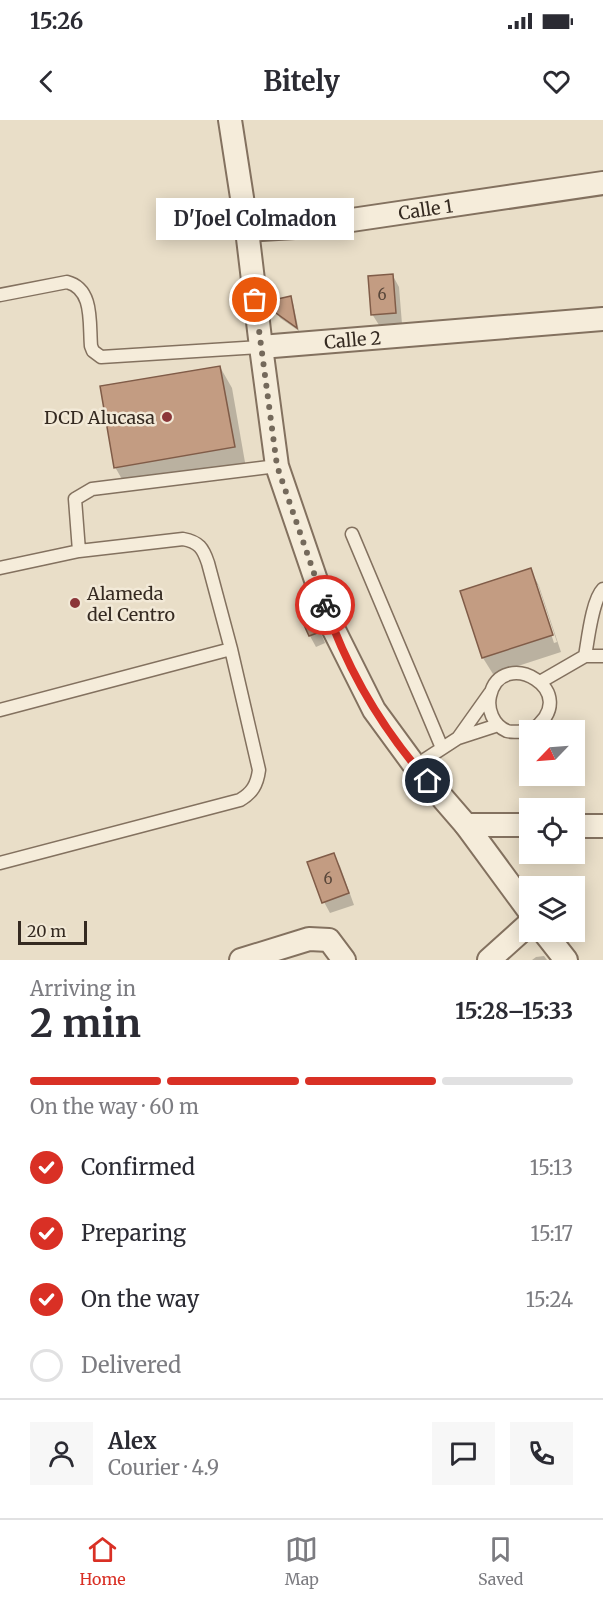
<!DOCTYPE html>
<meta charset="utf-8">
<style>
:root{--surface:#fff;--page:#f7f7f7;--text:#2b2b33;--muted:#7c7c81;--line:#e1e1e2;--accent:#d93025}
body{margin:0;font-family:Merriweather,serif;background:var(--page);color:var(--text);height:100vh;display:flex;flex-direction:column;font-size:22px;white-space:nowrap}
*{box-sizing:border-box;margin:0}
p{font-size:20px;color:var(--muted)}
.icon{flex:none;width:33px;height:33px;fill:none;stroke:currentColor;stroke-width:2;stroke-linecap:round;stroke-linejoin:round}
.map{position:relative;height:840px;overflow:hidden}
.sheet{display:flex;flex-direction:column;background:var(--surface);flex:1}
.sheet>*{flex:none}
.needle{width:39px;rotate:245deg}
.controls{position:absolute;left:519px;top:600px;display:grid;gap:12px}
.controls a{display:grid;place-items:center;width:66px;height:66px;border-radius:0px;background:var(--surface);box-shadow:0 3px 15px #0003;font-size:30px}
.scale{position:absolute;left:18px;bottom:15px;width:69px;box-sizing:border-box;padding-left:6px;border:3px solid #352a21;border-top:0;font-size:16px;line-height:21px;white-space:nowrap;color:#352a21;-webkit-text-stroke:4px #f2e9d7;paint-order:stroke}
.pin{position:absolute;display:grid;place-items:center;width:51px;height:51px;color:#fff;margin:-26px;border:3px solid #fff;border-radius:50%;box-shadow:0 2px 6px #0007}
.courier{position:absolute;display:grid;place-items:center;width:60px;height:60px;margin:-30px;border:4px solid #d93025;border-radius:50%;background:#fff;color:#222;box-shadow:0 2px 8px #0007}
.bubble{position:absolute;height:42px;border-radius:0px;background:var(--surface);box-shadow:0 3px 15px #0003;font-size:20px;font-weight:700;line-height:42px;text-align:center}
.headline em{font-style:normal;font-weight:700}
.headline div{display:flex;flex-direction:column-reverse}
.headline{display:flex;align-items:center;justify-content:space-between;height:102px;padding:0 30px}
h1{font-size:39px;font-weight:700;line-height:45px}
.bar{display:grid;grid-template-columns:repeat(4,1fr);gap:9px 6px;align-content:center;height:72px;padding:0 30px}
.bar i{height:8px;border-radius:4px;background:var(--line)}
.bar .selected{background:var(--accent)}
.bar p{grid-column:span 4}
.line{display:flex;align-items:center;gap:15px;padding:0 30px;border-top:2px solid var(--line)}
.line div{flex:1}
.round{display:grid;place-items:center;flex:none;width:63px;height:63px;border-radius:0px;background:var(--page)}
ol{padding:0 30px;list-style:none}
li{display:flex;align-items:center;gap:18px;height:66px}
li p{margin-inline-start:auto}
li .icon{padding:6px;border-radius:50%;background:var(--accent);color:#fff;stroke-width:4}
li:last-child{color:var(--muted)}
li i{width:33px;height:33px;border:3px solid var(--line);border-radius:50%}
.status{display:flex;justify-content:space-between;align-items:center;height:42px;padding:0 30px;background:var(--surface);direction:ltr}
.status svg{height:16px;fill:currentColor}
header{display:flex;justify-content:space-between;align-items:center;height:78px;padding:0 30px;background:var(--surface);font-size:27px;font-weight:700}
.menu{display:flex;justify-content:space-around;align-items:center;height:84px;border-top:2px solid var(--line);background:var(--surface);font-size:16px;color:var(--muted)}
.menu a{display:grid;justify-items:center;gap:3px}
.menu .selected{color:var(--accent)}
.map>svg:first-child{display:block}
.shadow{fill:#0003;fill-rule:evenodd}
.building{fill:#c39c82;stroke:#805c48;stroke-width:1.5}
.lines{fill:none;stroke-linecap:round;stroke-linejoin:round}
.lane-casing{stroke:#83715f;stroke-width:15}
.street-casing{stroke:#83715f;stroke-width:26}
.lane{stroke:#f5ecda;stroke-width:12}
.street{stroke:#f5ecda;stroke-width:22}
.done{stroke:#74695b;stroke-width:6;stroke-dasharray:0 10.8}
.route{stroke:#d93025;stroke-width:8}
.poi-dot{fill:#8b3639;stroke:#f2e9d7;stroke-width:2}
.labels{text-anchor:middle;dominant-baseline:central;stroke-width:5;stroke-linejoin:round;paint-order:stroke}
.number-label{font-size:15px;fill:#584639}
.street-label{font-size:18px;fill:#352a21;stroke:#f2e9d7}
.poi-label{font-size:18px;fill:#352a21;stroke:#f2e9d7;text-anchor:end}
</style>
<div class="status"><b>15:26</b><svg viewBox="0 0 49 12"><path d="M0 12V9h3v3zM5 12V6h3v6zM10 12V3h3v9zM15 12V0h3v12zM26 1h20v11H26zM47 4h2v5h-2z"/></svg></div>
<header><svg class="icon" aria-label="back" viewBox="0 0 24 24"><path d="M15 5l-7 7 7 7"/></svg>Bitely<svg class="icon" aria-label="heart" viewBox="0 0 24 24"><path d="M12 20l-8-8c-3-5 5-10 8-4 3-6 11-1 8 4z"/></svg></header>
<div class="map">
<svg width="603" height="840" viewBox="0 0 603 840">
<rect width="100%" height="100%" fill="#e9dec8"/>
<path class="shadow" d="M393 156 399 167 402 204 379 205 372 194Z
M290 178 293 183 299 211 280 198 277 192Z
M220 247 232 268 246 348 127 368 115 347Z
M530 449 539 466 561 532 493 554 483 538 462 472ZM535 465H538L557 522 554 523Z
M311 490 325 523 316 527 310 516Z
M333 734 340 746 354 785 330 793 324 782Z
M544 836 547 840H532L536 837Z"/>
<path class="building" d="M393 154 396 193 371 195 368 156Z
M291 176 297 208 276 193 273 180Z
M220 246 235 327 114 348 100 266Z
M531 448 553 515 482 538 460 471Z
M311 489 320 512 309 516 299 494Z
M334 733 349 773 322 783 307 742Z"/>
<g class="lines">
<defs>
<path id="lane" d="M0 175 67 162C94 169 89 203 91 226L93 231 101 237 261 227
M352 414 442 628
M79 431 75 379 92 369 277 346
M0 448 79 431 183 419C199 422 203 428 208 443L231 529 259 650C257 665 252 673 240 680L0 743
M585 536H603
M540 562 585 536C588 520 592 480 603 469
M0 590 231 529
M530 611C523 611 513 613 507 611 493 605 487 589 490 576 501 524 586 572 532 610
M458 618 498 605
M574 630 577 631
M415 646 458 618 490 573"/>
<g id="street">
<path d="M230 0 247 110 261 227 277 346 331 504 374 590 415 646 466 705 530 792"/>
<path id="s1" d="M247 110 311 106 603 63"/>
<path id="s2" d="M261 227 603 199"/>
<path d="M466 705H530"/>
<path d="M574 706H603"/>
<path d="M544 812 566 840"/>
<path d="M241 840 309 819 329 820 344 840"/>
<path d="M489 840 530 803"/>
</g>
</defs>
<use href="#lane" class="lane-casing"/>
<use href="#street" class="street-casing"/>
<use href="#lane" class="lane"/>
<use href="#street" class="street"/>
</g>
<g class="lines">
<path class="done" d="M255 180 277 346 325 485"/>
<path class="route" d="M325 485C347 549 383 610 428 661"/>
</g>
<g class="poi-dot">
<circle cx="167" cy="297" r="6"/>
<circle cx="75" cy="483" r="6"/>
</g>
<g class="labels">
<g class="number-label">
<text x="382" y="174">6</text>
<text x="328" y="758">6</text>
</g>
<g class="street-label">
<text stroke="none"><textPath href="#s1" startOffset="180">Calle 1</textPath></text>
<text stroke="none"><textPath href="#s2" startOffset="92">Calle 2</textPath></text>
</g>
<g class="poi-label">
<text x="155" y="297">DCD Alucasa</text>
<text x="87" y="473" text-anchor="start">Alameda<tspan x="87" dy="21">del Centro</tspan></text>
</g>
</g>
</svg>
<div class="controls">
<a><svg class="needle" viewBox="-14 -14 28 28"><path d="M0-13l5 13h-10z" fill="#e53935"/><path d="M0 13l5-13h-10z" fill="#7c7c81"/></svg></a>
<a><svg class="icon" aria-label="locate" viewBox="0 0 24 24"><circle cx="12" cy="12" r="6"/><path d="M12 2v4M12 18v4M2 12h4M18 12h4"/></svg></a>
<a><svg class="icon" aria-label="layers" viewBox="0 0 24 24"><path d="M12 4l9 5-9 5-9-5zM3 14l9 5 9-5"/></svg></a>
</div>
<div class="scale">20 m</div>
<div class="pin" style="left:255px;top:180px;background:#ea580c"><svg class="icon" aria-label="bag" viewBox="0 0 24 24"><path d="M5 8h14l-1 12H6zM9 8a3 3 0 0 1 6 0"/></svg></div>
<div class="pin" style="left:428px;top:661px;background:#1f2937"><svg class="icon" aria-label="home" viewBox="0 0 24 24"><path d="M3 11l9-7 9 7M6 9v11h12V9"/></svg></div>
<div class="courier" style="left:325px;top:485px"><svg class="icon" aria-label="bike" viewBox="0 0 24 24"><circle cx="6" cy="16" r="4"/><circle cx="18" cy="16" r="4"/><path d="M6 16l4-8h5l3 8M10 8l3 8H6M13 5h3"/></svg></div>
<div class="bubble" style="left:156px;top:78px;width:198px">D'Joel Colmadon</div>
</div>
<section class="sheet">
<div class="headline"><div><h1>2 min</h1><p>Arriving in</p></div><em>15:28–15:33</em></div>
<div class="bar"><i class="selected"></i><i class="selected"></i><i class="selected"></i><i></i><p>On the way · 60 m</p></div>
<ol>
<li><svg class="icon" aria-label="check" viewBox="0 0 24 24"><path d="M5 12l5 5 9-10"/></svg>Confirmed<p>15:13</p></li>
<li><svg class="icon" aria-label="check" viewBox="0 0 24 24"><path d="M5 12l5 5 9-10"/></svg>Preparing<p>15:17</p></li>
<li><svg class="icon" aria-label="check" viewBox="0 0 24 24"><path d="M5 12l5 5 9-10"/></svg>On the way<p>15:24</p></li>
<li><i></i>Delivered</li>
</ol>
<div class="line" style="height:108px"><a class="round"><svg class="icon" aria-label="person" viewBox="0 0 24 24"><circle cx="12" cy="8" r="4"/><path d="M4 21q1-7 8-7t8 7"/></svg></a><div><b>Alex</b><p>Courier · 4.9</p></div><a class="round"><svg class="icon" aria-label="chat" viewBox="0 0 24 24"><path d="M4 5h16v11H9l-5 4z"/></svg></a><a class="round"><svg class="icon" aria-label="phone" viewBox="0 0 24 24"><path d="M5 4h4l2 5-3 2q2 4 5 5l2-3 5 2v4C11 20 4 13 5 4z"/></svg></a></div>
</section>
<nav class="menu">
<a class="selected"><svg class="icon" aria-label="home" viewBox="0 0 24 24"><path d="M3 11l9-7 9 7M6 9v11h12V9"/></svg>Home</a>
<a><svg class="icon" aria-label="map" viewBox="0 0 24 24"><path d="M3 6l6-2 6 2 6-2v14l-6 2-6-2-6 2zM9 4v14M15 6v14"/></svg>Map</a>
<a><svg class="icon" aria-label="saved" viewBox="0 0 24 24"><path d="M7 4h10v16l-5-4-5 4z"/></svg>Saved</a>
</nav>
